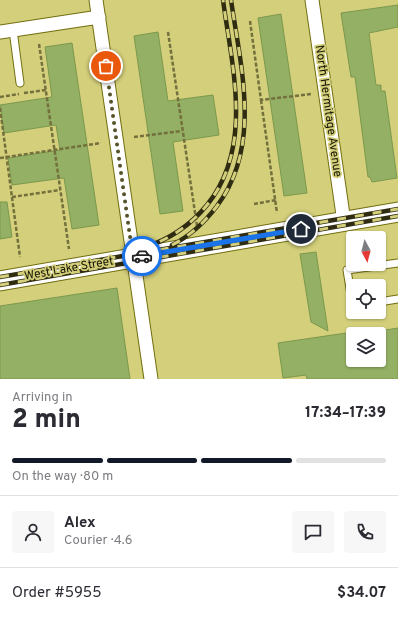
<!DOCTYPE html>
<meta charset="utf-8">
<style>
:root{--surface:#fff;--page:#f7f7f7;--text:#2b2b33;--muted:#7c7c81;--line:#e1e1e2;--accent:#111827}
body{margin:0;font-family:Overpass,sans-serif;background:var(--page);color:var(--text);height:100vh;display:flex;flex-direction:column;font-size:15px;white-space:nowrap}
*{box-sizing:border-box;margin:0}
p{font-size:13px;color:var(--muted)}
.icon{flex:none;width:22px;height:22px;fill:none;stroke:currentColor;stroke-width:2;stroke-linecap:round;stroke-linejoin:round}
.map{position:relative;height:379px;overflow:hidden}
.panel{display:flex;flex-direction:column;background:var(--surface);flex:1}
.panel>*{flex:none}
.needle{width:26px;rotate:173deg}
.controls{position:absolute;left:346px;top:231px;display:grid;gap:8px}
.controls a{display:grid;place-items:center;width:40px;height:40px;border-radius:4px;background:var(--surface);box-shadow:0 1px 3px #0004;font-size:20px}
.pin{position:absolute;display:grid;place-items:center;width:34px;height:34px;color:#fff;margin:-17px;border:2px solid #fff;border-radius:50%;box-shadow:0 1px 4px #0007}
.courier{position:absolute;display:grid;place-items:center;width:40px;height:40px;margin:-20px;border:3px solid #1a73e8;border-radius:50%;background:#fff;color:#222;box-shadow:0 1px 5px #0007}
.summary em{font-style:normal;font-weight:800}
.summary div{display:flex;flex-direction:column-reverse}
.summary{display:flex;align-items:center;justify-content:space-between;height:68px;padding:0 12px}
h1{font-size:26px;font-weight:800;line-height:30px}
.bar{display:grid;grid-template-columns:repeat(4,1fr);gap:6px 4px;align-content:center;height:48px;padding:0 12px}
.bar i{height:5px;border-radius:3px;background:var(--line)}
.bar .active{background:var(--accent)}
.bar p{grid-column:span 4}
.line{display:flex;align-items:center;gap:10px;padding:0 12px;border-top:1px solid var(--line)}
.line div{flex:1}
.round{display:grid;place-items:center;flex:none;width:42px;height:42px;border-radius:4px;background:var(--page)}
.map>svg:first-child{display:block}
.building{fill:#93b064;stroke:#7c984d}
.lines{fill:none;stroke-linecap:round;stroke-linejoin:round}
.service-casing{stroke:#726d0e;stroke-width:9}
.minor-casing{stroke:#726d0e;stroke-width:15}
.secondary-casing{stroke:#726d0e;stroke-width:21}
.path{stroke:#73703d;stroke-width:2.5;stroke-dasharray:4 2;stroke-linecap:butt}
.service{stroke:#fff;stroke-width:7}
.minor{stroke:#fff;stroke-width:13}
.secondary{stroke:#fff;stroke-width:19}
.rail-casing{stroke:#2f2c12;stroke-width:4.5}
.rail{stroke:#d3cf7a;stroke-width:3;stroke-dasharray:9;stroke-linecap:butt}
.done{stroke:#56532b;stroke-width:4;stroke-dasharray:0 7.2}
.route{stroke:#1a73e8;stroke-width:5}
.labels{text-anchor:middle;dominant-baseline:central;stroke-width:3.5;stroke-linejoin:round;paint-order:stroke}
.street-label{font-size:12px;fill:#121000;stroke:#d3cf7a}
</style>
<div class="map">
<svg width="398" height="379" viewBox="0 0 398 379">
<rect width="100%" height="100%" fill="#d3cf7a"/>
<path class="building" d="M398 5V27L369 33 376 85H381V91H385L397 178 372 182 370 177H368L355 77H351L341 13Z
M281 14 307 193 284 196 258 18Z
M158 32 168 101 213 95 219 135 173 142 183 211 160 214 134 36Z
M72 43 99 225 72 229 64 178 12 185 8 158 60 150 56 125 4 133 0 105 52 97 45 47Z
M0 202H7L12 237 0 239Z
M316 252 328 331 311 322 300 254Z
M117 288 130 379H0V306Z
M398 328V379H307L306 375 283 378 278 343 353 332V360H379V331Z"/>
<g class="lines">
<defs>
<path id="service" d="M13 30 20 83
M379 302 398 299
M353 307 347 270 398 263"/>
<path id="minor" d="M96 0 151 379
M312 0 344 222
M0 32 99 17"/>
<path id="secondary" d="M0 281 398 212"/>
</defs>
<use href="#service" class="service-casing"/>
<use href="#minor" class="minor-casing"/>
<use href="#secondary" class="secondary-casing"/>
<path class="path" d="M250 21 261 100 311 94
M168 32 197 226
M39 44 69 249
M24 93 46 90
M0 97 19 94
M261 100 277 213
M0 108 20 257
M134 137 182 131
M0 158 101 143
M12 197 60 190
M254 204 276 200"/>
<use href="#service" class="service"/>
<use href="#minor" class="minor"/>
<use href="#secondary" class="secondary"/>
<defs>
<path id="rail" d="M172 245C190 236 205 222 217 206 262 146 241 68 231 0
M143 248C168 240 190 226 207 205 254 147 232 67 223 0
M0 277 398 209
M0 285 398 216"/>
</defs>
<use href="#rail" class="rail-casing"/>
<use href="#rail" class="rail"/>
</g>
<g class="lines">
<path class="done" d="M106 66 133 258 142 256"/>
<path class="route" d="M142 256 301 229"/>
</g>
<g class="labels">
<g class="street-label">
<text transform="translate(328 111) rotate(82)">North Hermitage Avenue</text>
<text transform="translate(69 269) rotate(-10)">West Lake Street</text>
</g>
</g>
</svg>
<div class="controls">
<a><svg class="needle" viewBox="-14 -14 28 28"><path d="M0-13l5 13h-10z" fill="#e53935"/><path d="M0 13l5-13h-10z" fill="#7c7c81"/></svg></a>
<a><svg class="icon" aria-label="locate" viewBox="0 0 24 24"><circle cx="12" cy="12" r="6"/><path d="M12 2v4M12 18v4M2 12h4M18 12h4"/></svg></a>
<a><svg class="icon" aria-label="layers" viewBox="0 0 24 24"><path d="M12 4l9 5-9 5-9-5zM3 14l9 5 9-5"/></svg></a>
</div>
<div class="pin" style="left:106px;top:66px;background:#ea580c"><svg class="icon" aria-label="bag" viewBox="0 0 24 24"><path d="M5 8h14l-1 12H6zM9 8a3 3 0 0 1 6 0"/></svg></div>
<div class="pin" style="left:301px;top:229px;background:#1f2937"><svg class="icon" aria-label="home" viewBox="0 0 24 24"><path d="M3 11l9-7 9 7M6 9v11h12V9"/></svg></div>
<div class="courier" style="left:142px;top:256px"><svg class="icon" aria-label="car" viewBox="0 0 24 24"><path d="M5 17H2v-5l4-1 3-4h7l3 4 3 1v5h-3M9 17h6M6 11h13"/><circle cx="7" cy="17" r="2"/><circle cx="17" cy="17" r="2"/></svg></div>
</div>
<section class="panel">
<div class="summary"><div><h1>2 min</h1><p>Arriving in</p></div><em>17:34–17:39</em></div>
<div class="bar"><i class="active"></i><i class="active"></i><i class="active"></i><i></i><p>On the way · 80 m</p></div>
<div class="line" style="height:72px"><a class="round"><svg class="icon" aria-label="person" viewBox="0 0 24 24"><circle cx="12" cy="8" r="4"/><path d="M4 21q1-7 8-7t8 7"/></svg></a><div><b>Alex</b><p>Courier · 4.6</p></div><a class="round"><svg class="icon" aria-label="chat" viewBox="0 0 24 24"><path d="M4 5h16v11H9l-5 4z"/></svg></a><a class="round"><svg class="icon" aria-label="phone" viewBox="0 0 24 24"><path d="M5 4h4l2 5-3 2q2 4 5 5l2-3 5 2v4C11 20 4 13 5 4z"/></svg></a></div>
<div class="line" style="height:52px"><div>Order #5955</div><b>$34.07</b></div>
</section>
